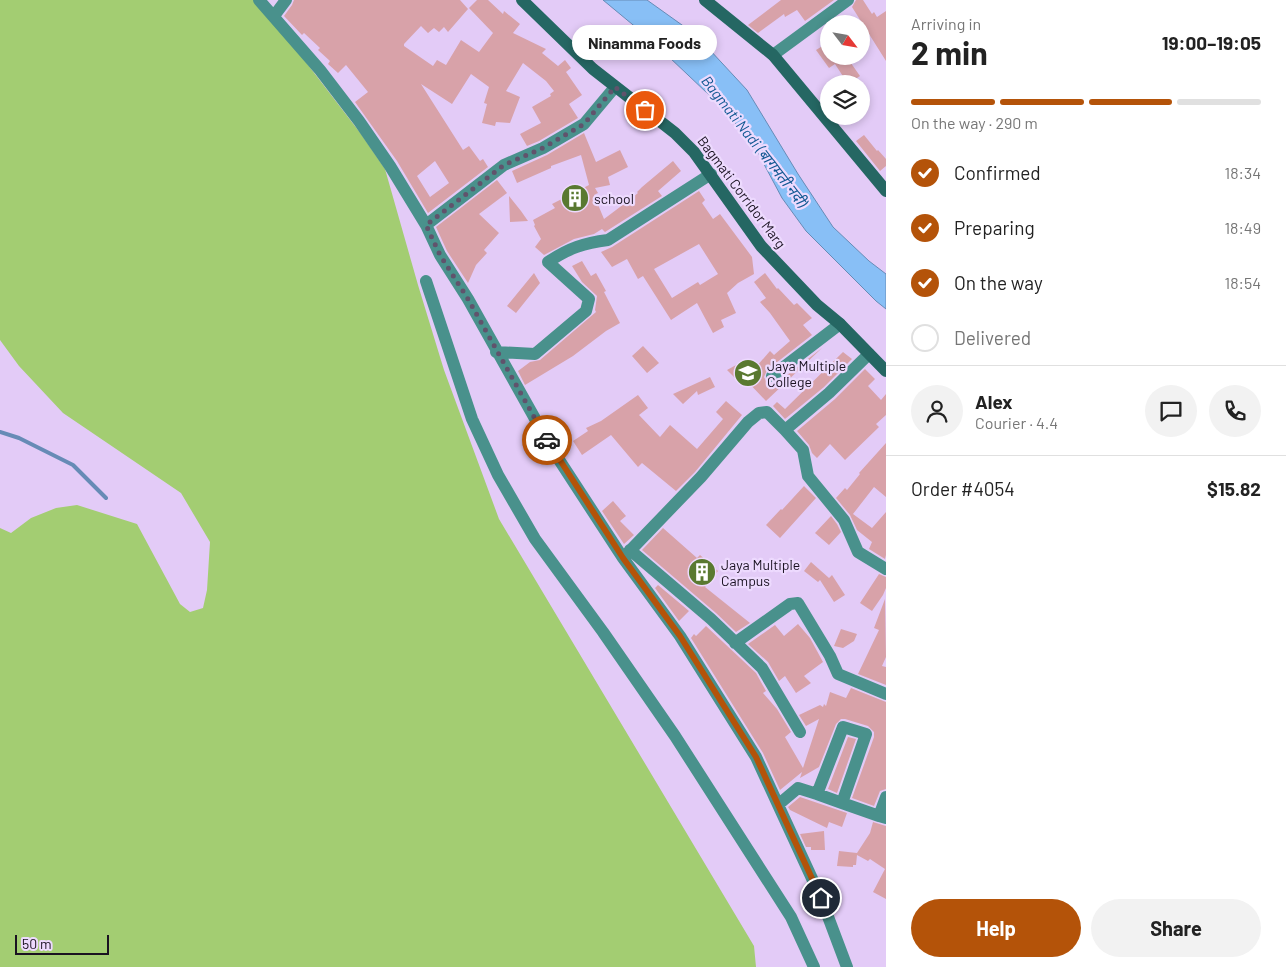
<!DOCTYPE html>
<meta charset="utf-8">
<style>
:root{--surface:#fff;--page:#f2f2f2;--text:#222;--muted:#767676;--line:#e0e0e0;--accent:#b45309}
body{margin:0;font-family:Barlow,"Noto Sans Devanagari",sans-serif;background:var(--page);color:var(--text);height:100vh;display:flex;flex-direction:column;font-size:19px;white-space:nowrap}
*{box-sizing:border-box;margin:0}
p{font-size:16px;color:var(--muted)}
.icon{flex:none;width:28px;height:28px;fill:none;stroke:currentColor;stroke-width:2;stroke-linecap:round;stroke-linejoin:round}
.map{position:relative;flex:1;overflow:hidden}
.side{display:flex;flex-direction:column;background:var(--surface);width:400px}
.side>*{flex:none}
.needle{width:32px;rotate:121deg}
.controls{position:absolute;left:820px;top:15px;display:grid;gap:10px}
.controls a{display:grid;place-items:center;width:50px;height:50px;border-radius:50%;background:var(--surface);box-shadow:0 2px 8px #0003;font-size:25px}
.scale{position:absolute;left:15px;bottom:12px;width:94px;box-sizing:border-box;padding-left:5px;border:2px solid #1a1221;border-top:0;font-size:14px;line-height:18px;white-space:nowrap;color:#1a1221;-webkit-text-stroke:4px #eddafe;paint-order:stroke}
.pin{position:absolute;display:grid;place-items:center;width:42px;height:42px;color:#fff;margin:-21px;border:2px solid #fff;border-radius:50%;box-shadow:0 1px 5px #0007}
.courier{position:absolute;display:grid;place-items:center;width:50px;height:50px;margin:-25px;border:4px solid #b45309;border-radius:50%;background:#fff;color:#222;box-shadow:0 1px 6px #0007}
.bubble{position:absolute;height:35px;border-radius:18px;background:var(--surface);box-shadow:0 2px 8px #0003;font-size:16px;font-weight:700;line-height:35px;text-align:center}
.summary em{font-style:normal;font-weight:700}
.summary div{display:flex;flex-direction:column-reverse}
.summary{display:flex;align-items:center;justify-content:space-between;height:85px;padding:0 25px}
h1{font-size:32px;font-weight:700;line-height:38px}
.bar{display:grid;grid-template-columns:repeat(4,1fr);gap:8px 5px;align-content:center;height:60px;padding:0 25px}
.bar i{height:6px;border-radius:4px;background:var(--line)}
.bar .active{background:var(--accent)}
.bar p{grid-column:span 4}
.line{display:flex;align-items:center;gap:12px;padding:0 25px;border-top:1px solid var(--line)}
.line div{flex:1}
.round{display:grid;place-items:center;flex:none;width:52px;height:52px;border-radius:26px;background:var(--page)}
ol{padding:0 25px;list-style:none}
li{display:flex;align-items:center;gap:15px;height:55px}
li p{margin-inline-start:auto}
li .icon{padding:5px;border-radius:50%;background:var(--accent);color:#fff;stroke-width:4}
li:last-child{color:var(--muted)}
li i{width:28px;height:28px;border:2px solid var(--line);border-radius:50%}
.action{display:flex;gap:10px;margin-top:auto;padding:10px 25px}
.action a{flex:1;height:58px;border-radius:30px;background:var(--accent);color:#fff;font-size:20px;font-weight:700;line-height:58px;text-align:center}
.action a+a{background:var(--page);color:var(--text)}
main{display:flex;flex:1;min-height:0}
.map>svg:first-child{display:block}
.green{fill:#a3cd72}
.water{fill:#88bff6;stroke:#678bb6}
.lines{fill:none;stroke-linecap:round;stroke-linejoin:round}
.stream{stroke:#678bb6;stroke-width:4}
.building{fill:#d8a2a9;fill-rule:evenodd}
.street{stroke:#49918c;stroke-width:12}
.secondary{stroke:#256763;stroke-width:12}
.done{stroke:#60536c;stroke-width:5;stroke-dasharray:0 9}
.route{stroke:#b45309;stroke-width:6}
.labels{text-anchor:middle;dominant-baseline:central;stroke-width:4.5;stroke-linejoin:round;paint-order:stroke}
.street-label{font-size:14px;fill:#1a1221;stroke:#eddafe}
.poi-label{font-size:14px;fill:#1a1221;stroke:#eddafe;text-anchor:start}
.water-label{font-size:15px;font-style:italic;fill:#115892;stroke:#eddafe}
</style>
<main>
<div class="map">
<svg width="886" height="967" viewBox="0 0 886 967">
<rect width="100%" height="100%" fill="#e3cbf7"/>
<path class="green" d="M0 0H254L272 18 361 134 385 169 418 285 444 370 499 519 754 946 756 967H0V528L11 533 31 518 56 508 77 505 137 524 180 604 190 612 203 608 207 590 210 542 181 493 63 413 19 366 0 340Z"/>
<path class="water" d="M603 0H647L696 35 747 90 798 174 833 227 869 261 886 274V309L876 301 806 231 782 198 757 151 726 111 650 39Z"/>
<g class="lines">
<path class="stream" d="M0 432 19 438 73 465 106 498"/>
</g>
<path class="building" d="M294 0H460L468 9 448 32 444 27 439 32 434 28 428 33 421 26 404 44V46L433 66 437 60 446 65 461 40 479 52 493 33 469 8 477 0H488L503 14 504 11 520 24 513 33 546 49 542 53 558 66 565 60 571 68 566 72 582 95 569 104 578 118 539 141 527 146 520 134 541 123 532 107 551 96 550 94 554 91 546 81 523 63 506 91 520 97 510 123 496 122 495 126 482 123 487 104 484 103 489 87 471 74 452 104 421 84 463 150 469 146 480 161 483 159 488 167 428 213 397 161 355 102 368 92 346 65 338 73 328 64 330 61 318 50 320 48 304 33 302 35 284 16 292 5ZM435 161 449 183 430 197 417 176Z
M781 0H834L805 21 797 10 785 17 784 14 758 33 748 25Z
M856 0H863L872 14 874 12 877 17 886 11V61L852 7Z
M829 42V56H846L860 76 848 84 835 64 829 68 816 50Z
M584 133 596 162 620 150 628 167 608 177 610 185 595 188 598 193 594 195 604 219 628 201 638 193 637 192 642 187 673 161 681 171 658 191 662 196 605 232 602 229 594 234 574 239 544 255 535 247 541 239 534 226 535 225 533 220 555 208 552 204 589 185 581 155 551 166V168L517 183 512 171 547 155Z
M864 135 877 151 878 150 886 159V166L880 171 856 141Z
M497 180 507 193 479 214 499 233 484 250 487 253 476 265 468 283 447 251 436 227Z
M699 191 705 200 702 203 713 219 720 214 752 257 754 274 738 283 727 293 736 313 721 320 724 327 713 333 697 303 671 320 643 276 638 279 627 259 612 267 601 252 612 247ZM699 244 718 274 700 285 698 282 672 298 654 269Z
M509 196 521 211 528 221 510 222Z
M582 261 591 276 596 273 606 291 604 292 620 323 606 331 573 356 525 385 518 371 530 362 540 360 596 312 595 310 597 296 582 282 572 266Z
M534 273 540 283 516 313 507 306Z
M765 273 777 289 778 288 794 305 797 303 812 318 803 325 812 335 767 370 764 377 766 381 773 384 777 383 822 348 766 401 745 379 754 369 735 378 727 370 747 359 756 367 770 351 774 355 790 341 770 313 760 302 766 298 754 282Z
M643 346 659 363 647 373 632 356Z
M843 352 852 359 824 387 785 419 773 406 777 402 785 409Z
M865 369 875 379 868 386 881 400 886 394V415L876 424 879 427 845 460 830 444 817 458 812 453 809 445 797 431 835 399Z
M710 377 715 387 698 395 697 391 683 404 673 394Z
M638 395 648 408 639 415 660 437 670 425 697 449 723 419 716 412 726 401 742 415 695 472 676 491 642 463 638 467 611 435 582 455 573 441 588 431 586 428 601 421Z
M886 443V497L874 487 853 514 872 528 886 512V555L885 559 869 549 872 542 857 530 850 515 836 498 845 488 847 490 860 474 859 473Z
M804 486 816 498 780 538 766 525 781 509 782 510Z
M613 501 626 516 620 521 634 535 624 544 602 511Z
M831 516 837 524 841 532 829 545 815 533Z
M663 528 697 558 700 555 718 571 705 587 750 623 736 632 716 613 642 550Z
M811 562 829 578 832 575 845 595 834 602 820 580 818 582 804 571Z
M879 574 886 577V588L883 595 872 611 860 603Z
M658 585 689 611 679 621 655 588Z
M885 599 886 657 882 666 886 667V685L858 674 879 630 874 628Z
M798 624 810 638 823 662 804 676 811 683 796 693 785 676 779 681 768 662 748 644 775 625 784 636Z
M706 626 756 673 766 691 763 693 777 709 791 732 785 737 803 768 819 719 806 726 799 715 820 705 823 707 824 704 826 706 830 692 846 698 851 688 886 702V789L880 791 874 806 852 798 874 737V732L868 726 845 719H841L836 724 819 767 800 778 802 772 780 790 763 753 691 638 694 634 696 636Z
M841 629 857 634 854 641 843 648 834 646Z
M848 737 856 739 837 793 828 789Z
M800 797 847 813 842 827 829 822 827 828 790 810 788 807Z
M873 822 886 826V899L873 892 885 869 870 859 868 861 857 855 856 865H853V867L837 866 839 851 857 853 870 833Z
M824 831 825 850H811V847H806L800 834Z"/>
<g class="lines">
<path class="street" d="M259 0 320 70 359 121 390 166 426 225 440 255 468 299 552 449 623 558 680 636 756 757 821 898 847 967
M274 16 286 0
M773 55 848 0
M426 225 504 165 543 148 584 124 615 87
M426 281 472 419 498 475 535 539 603 632 675 736 791 917 814 967
M496 352 535 354 586 311 589 299 548 262C569 248 584 243 608 240L711 174
M772 376 840 324
M785 430 803 450 808 476 844 520 858 552 886 569
M630 550 711 619 762 668 800 732
M623 558 701 477 748 422 759 413 767 412 785 430 829 393 869 354
M735 643 790 604 798 603 830 656 838 674 886 694
M886 797 879 816 886 818
M842 803 879 816
M779 804 798 788 817 794 843 727 866 734 842 803 817 794"/>
<path class="secondary" d="M522 0 593 69 675 133 694 152 761 246 817 305 840 324 886 371
M705 0 773 55 886 191"/>
</g>
<g class="lines">
<path class="done" d="M547 440 468 299 440 255 426 225 504 165 543 148 584 124 615 87 645 110"/>
<path class="route" d="M547 440 623 558 680 636 756 757 821 898"/>
</g>
<defs>
<symbol id="building-disc" viewBox="-11 -11 22 22"><circle r="9.5" fill="#597930" stroke="#eddafe"/><path d="M-4-6H4V6H1V3H-1V6H-4ZM-2.5-4.3h1.7v1.8h-1.7ZM.8-4.3h1.7v1.8H.8ZM-2.5-1h1.7V.8h-1.7ZM.8-1h1.7V.8H.8Z" fill="#fff"/></symbol>
<symbol id="university-disc" viewBox="-11 -11 22 22"><circle r="9.5" fill="#597930" stroke="#eddafe"/><path d="M0-5L7-2L0 1L-7-2ZM-4 1L0 2.5L4 1V4Q0 6-4 4Z" fill="#fff"/></symbol>
</defs>
<g fill-rule="evenodd">
<use href="#building-disc" x="559" y="182" width="32" height="32"/>
<use href="#university-disc" x="732" y="357" width="32" height="32"/>
<use href="#building-disc" x="686" y="556" width="32" height="32"/>
</g>
<g class="labels">
<g class="street-label">
<text transform="translate(742 192) rotate(53)">Bagmati Corridor Marg</text>
</g>
<g class="poi-label">
<text x="594" y="198">school</text>
<text x="767" y="365">Jaya Multiple<tspan x="767" dy="16">College</tspan></text>
<text x="721" y="564">Jaya Multiple<tspan x="721" dy="16">Campus</tspan></text>
</g>
<g class="water-label">
<text transform="translate(755 141) rotate(52)">Bagmati Nadi (बागमती नदी)</text>
</g>
</g>
</svg>
<div class="controls">
<a><svg class="needle" viewBox="-14 -14 28 28"><path d="M0-13l5 13h-10z" fill="#e53935"/><path d="M0 13l5-13h-10z" fill="#767676"/></svg></a>
<a><svg class="icon" aria-label="layers" viewBox="0 0 24 24"><path d="M12 4l9 5-9 5-9-5zM3 14l9 5 9-5"/></svg></a>
</div>
<div class="scale">50 m</div>
<div class="pin" style="left:645px;top:110px;background:#ea580c"><svg class="icon" aria-label="bag" viewBox="0 0 24 24"><path d="M5 8h14l-1 12H6zM9 8a3 3 0 0 1 6 0"/></svg></div>
<div class="pin" style="left:821px;top:898px;background:#1f2937"><svg class="icon" aria-label="home" viewBox="0 0 24 24"><path d="M3 11l9-7 9 7M6 9v11h12V9"/></svg></div>
<div class="courier" style="left:547px;top:440px"><svg class="icon" aria-label="car" viewBox="0 0 24 24"><path d="M5 17H2v-5l4-1 3-4h7l3 4 3 1v5h-3M9 17h6M6 11h13"/><circle cx="7" cy="17" r="2"/><circle cx="17" cy="17" r="2"/></svg></div>
<div class="bubble" style="left:572px;top:25px;width:145px">Ninamma Foods</div>
</div>
<section class="side">
<div class="summary"><div><h1>2 min</h1><p>Arriving in</p></div><em>19:00–19:05</em></div>
<div class="bar"><i class="active"></i><i class="active"></i><i class="active"></i><i></i><p>On the way · 290 m</p></div>
<ol>
<li><svg class="icon" aria-label="check" viewBox="0 0 24 24"><path d="M5 12l5 5 9-10"/></svg>Confirmed<p>18:34</p></li>
<li><svg class="icon" aria-label="check" viewBox="0 0 24 24"><path d="M5 12l5 5 9-10"/></svg>Preparing<p>18:49</p></li>
<li><svg class="icon" aria-label="check" viewBox="0 0 24 24"><path d="M5 12l5 5 9-10"/></svg>On the way<p>18:54</p></li>
<li><i></i>Delivered</li>
</ol>
<div class="line" style="height:90px"><a class="round"><svg class="icon" aria-label="person" viewBox="0 0 24 24"><circle cx="12" cy="8" r="4"/><path d="M4 21q1-7 8-7t8 7"/></svg></a><div><b>Alex</b><p>Courier · 4.4</p></div><a class="round"><svg class="icon" aria-label="chat" viewBox="0 0 24 24"><path d="M4 5h16v11H9l-5 4z"/></svg></a><a class="round"><svg class="icon" aria-label="phone" viewBox="0 0 24 24"><path d="M5 4h4l2 5-3 2q2 4 5 5l2-3 5 2v4C11 20 4 13 5 4z"/></svg></a></div>
<div class="line" style="height:65px"><div>Order #4054</div><b>$15.82</b></div>
<div class="action"><a>Help</a><a>Share</a></div>
</section>
</main>
